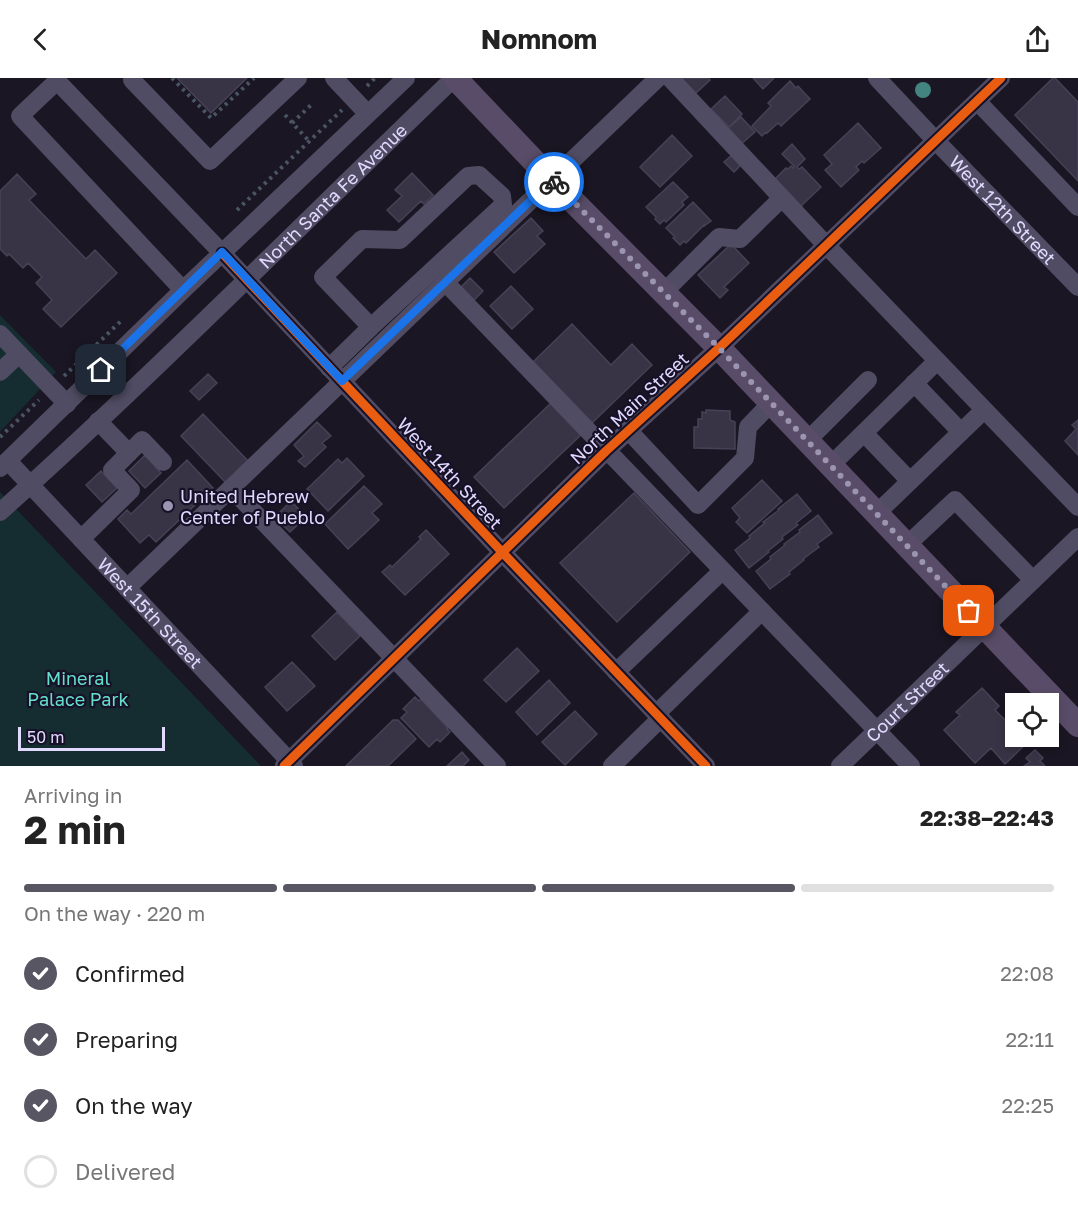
<!DOCTYPE html>
<meta charset="utf-8">
<style>
:root{--surface:#fff;--page:#f2f2f2;--text:#222;--muted:#767676;--line:#e0e0e0;--accent:#585662}
body{margin:0;font-family:"Golos Text",sans-serif;background:var(--page);color:var(--text);height:100vh;display:flex;flex-direction:column;font-size:22px;white-space:nowrap}
*{box-sizing:border-box;margin:0}
p{font-size:20px;color:var(--muted)}
.icon{flex:none;width:33px;height:33px;fill:none;stroke:currentColor;stroke-width:2;stroke-linecap:round;stroke-linejoin:round}
.map{position:relative;height:688px;overflow:hidden}
.panel{display:flex;flex-direction:column;background:var(--surface);flex:1}
.panel>*{flex:none}
.tools{position:absolute;left:1005px;top:615px;display:grid;gap:12px}
.tools a{display:grid;place-items:center;width:54px;height:54px;border-radius:0px;background:var(--surface);box-shadow:0 3px 9px #0003;font-size:30px}
.scale{position:absolute;left:18px;bottom:15px;width:147px;box-sizing:border-box;padding-left:6px;border:3px solid #e1d9fe;border-top:0;font-size:16px;line-height:21px;white-space:nowrap;color:#e1d9fe;-webkit-text-stroke:4px #171128;paint-order:stroke}
.pin{position:absolute;display:grid;place-items:center;width:51px;height:51px;color:#fff;margin:-26px;border-radius:12px;box-shadow:0 3px 9px #0006}
.courier{position:absolute;display:grid;place-items:center;width:60px;height:60px;margin:-30px;border:4px solid #1a73e8;border-radius:50%;background:#fff;color:#222;box-shadow:0 2px 8px #0007}
.head em{font-style:normal;font-weight:700}
.head div{display:flex;flex-direction:column-reverse}
.head{display:flex;align-items:center;justify-content:space-between;height:102px;padding:0 24px}
h1{font-size:39px;font-weight:700;line-height:45px}
.bar{display:grid;grid-template-columns:repeat(4,1fr);gap:9px 6px;align-content:center;height:72px;padding:0 24px}
.bar i{height:8px;border-radius:4px;background:var(--line)}
.bar .selected{background:var(--accent)}
.bar p{grid-column:span 4}
ol{padding:0 24px;list-style:none}
li{display:flex;align-items:center;gap:18px;height:66px}
li p{margin-inline-start:auto}
li .icon{padding:6px;border-radius:50%;background:var(--accent);color:#fff;stroke-width:4}
li:last-child{color:var(--muted)}
li i{width:33px;height:33px;border:3px solid var(--line);border-radius:50%}
header{display:flex;justify-content:space-between;align-items:center;height:78px;padding:0 24px;background:var(--surface);font-size:27px;font-weight:700}
.map>svg:first-child{display:block}
.green{fill:#152c30}
.building{fill:#393445;stroke:#474156;stroke-width:1.5}
.lines{fill:none;stroke-linecap:round;stroke-linejoin:round}
.path{stroke:#4a5564;stroke-width:4;stroke-dasharray:3 4.5;stroke-linecap:butt}
.minor{stroke:#504c63;stroke-width:18}
.major{stroke:#594c68;stroke-width:24}
.cycleway-casing{stroke:#171128;stroke-width:13}
.cycleway{stroke:#e95d12;stroke-width:9}
.tree{fill:#438480}
.done{stroke:#9b95b1;stroke-width:6;stroke-dasharray:0 10.8}
.route{stroke:#1a73e8;stroke-width:8}
.poi-dot{fill:#9b95b1;stroke:#171128;stroke-width:2}
.labels{text-anchor:middle;dominant-baseline:central;stroke-width:4.5;stroke-linejoin:round;paint-order:stroke}
.street-label{font-size:18px;fill:#e1d9fe;stroke:#171128}
.poi-label{font-size:18px;fill:#e1d9fe;stroke:#171128;text-anchor:start}
.park-label{font-size:18px;fill:#65decc;stroke:#171128}
</style>
<header><svg class="icon" aria-label="back" viewBox="0 0 24 24"><path d="M15 5l-7 7 7 7"/></svg>Nomnom<svg class="icon" aria-label="share" viewBox="0 0 24 24"><path d="M12 15V3M7 8l5-5 5 5M5 13v7h14v-7"/></svg></header>
<div class="map">
<svg width="1078" height="688" viewBox="0 0 1078 688">
<rect width="100%" height="100%" fill="#1a1623"/>
<path class="green" d="M0 237 56 294 0 354Z
M0 414 261 688H0Z"/>
<path class="building" d="M177 0H247L211 35Z
M681 0H709L710 2 696 15Z
M753 0H774L763 11Z
M1053 0H1055L1078 24V103L1015 37Z
M790 3 796 10 798 8 810 21 781 48 778 45 767 55 766 54 762 58 752 48 771 28 768 25Z
M725 18 742 36 729 49 711 31Z
M741 39 755 54 740 67 726 52Z
M858 45 881 70 864 85 862 83 856 89 859 92 841 109 825 92 832 86 824 77Z
M672 57 692 78 660 109 640 89Z
M792 66 805 81 797 89 799 91 802 89 821 109 800 129 774 102 786 90 788 91 791 88 793 90 794 88 782 76Z
M732 77 741 87 734 94 724 84Z
M412 95 433 117 424 126 421 123 399 144 387 132 402 118 395 112Z
M17 96 36 116 29 122 86 181 95 172 117 195 61 249 43 231 52 222 36 205 42 199 28 185 23 190 9 176 7 178 0 171V113Z
M673 104 688 119 682 124 684 127 666 144 664 142 660 146 655 141 656 139 646 129Z
M693 124 711 143 704 148V147L686 165 684 163 680 167 673 160 675 159 666 150Z
M531 140 543 153 537 158 545 166 514 195 494 174Z
M731 166 749 185 724 209 728 212 720 220 698 197Z
M470 200 483 213 473 223 460 210Z
M511 208 533 231 512 251 490 228Z
M572 246 611 287 632 266 652 287 591 346 532 285Z
M208 296 217 305 199 322 190 313Z
M553 323 583 355 504 430 474 399Z
M706 332 730 333V342L735 344V371L694 370V349H698V341H702V334L706 335Z
M203 336 251 386 228 407 181 358Z
M1078 342V377L1065 363 1076 351 1072 347Z
M317 344 331 358 322 365 326 369 305 389 298 383 304 378 294 367Z
M145 377 161 395 145 410 129 393Z
M347 380 364 398 328 433 307 411 338 381 342 385Z
M187 382 213 410 156 464 149 457 140 465 118 441 127 432 131 436Z
M101 393 117 410 102 424 86 407Z
M762 402 782 423 747 455 736 444 740 440 732 430Z
M364 408 382 426 372 435 379 442 348 471 325 446Z
M634 415 690 474 617 544 560 485Z
M797 416 811 433 796 445 798 447 782 459 783 461 768 473 769 474 749 490 735 472 750 460 749 458 765 445 763 444 779 432 778 431Z
M291 423 306 439 290 454 275 439Z
M818 437 832 455 817 466 819 469 803 481 804 482 789 494 790 496 770 511 756 493 771 481 770 479 785 467 784 466 800 454 799 452Z
M426 452 449 476 405 517 382 494 390 487 392 489 421 461 419 459Z
M337 534 360 558 335 582 312 558Z
M517 570 539 593 506 624 484 602Z
M292 584 315 608 287 633 265 609Z
M549 602 570 625 537 657 516 634Z
M982 610 999 628 995 632 1016 653V658H1021L1027 665 1005 686 991 670 975 685 944 652 960 637 956 634Z
M415 619 419 623 421 621 448 650 447 651 450 654 440 664 437 661 429 669 401 640 407 634 403 631Z
M575 633 597 656 565 687 542 664Z
M393 642H398L416 661 388 688H346Z
M1035 672 1043 680 1040 683 1045 688H1024L1030 684 1026 680Z
M462 674 469 682 463 688H447Z"/>
<g class="lines">
<path class="path" d="M172 0 211 40 254 0
M367 8 375 0
M285 37 309 63
M292 45 311 27
M237 132 342 32
M64 298 121 243
M0 359 39 322"/>
<g class="minor">
<path d="M334 0 367 35"/>
<path d="M670 0 826 167 1078 429"/>
<path id="s1" d="M877 0 936 63 1078 209"/>
<path d="M132 2 210 83 298 0"/>
<path d="M977 23 1078 129"/>
<path d="M445 204 911 688"/>
<path d="M183 212 20 38 57 3 222 175 502 474 706 688"/>
<path d="M664 214 719 159 740 161 782 120"/>
<path d="M0 256 67 326"/>
<path d="M329 290 371 249 323 199 362 161 400 162 468 98 479 97 502 118 503 127 371 249"/>
<path d="M0 294 19 276"/>
<path d="M914 305 961 354"/>
<path d="M628 352 698 427 745 380 748 349 771 325"/>
<path d="M864 355 910 403"/>
<path d="M807 363 868 302"/>
<path d="M129 375 142 362 163 384"/>
<path id="s2" d="M8 383 294 688"/>
<path d="M830 388 937 283"/>
<path d="M0 390 183 212 406 0"/>
<path d="M231 410 497 688"/>
<path id="s3" d="M0 434C156 294 303 145 454 0"/>
<path d="M876 436 984 332"/>
<path d="M81 461 131 412 112 392 129 375 98 343"/>
<path d="M907 467 955 422 1033 502"/>
<path d="M127 510 658 0"/>
<path d="M616 594 722 493"/>
<path d="M656 636 762 533"/>
<path d="M284 688 606 373 719 270 1001 0"/>
<path d="M612 688 660 641"/>
<path id="s4" d="M840 688 1078 459"/>
</g>
<path class="major" d="M455 0 552 102 719 270 1078 647"/>
<defs>
<path id="cycleway" d="M222 175 502 474 706 688
M284 688 606 373 719 270 1001 0"/>
</defs>
<use href="#cycleway" class="cycleway-casing"/>
<use href="#cycleway" class="cycleway"/>
</g>
<circle class="tree" cx="923" cy="12" r="8"/>
<g class="lines">
<path class="done" d="M554 104 719 270 969 533"/>
<path class="route" d="M101 292 222 174 342 303 552 102 554 104"/>
</g>
<circle class="poi-dot" cx="168" cy="428" r="6"/>
<g class="labels">
<g class="street-label">
<text stroke="none"><textPath href="#s3" startOffset="459">North Santa Fe Avenue</textPath></text>
<text stroke="none"><textPath href="#s1" startOffset="182">West 12th Street</textPath></text>
<text transform="translate(629 330) rotate(-43)">North Main Street</text>
<text transform="translate(450 395) rotate(47)">West 14th Street</text>
<text stroke="none"><textPath href="#s2" startOffset="208">West 15th Street</textPath></text>
<text stroke="none"><textPath href="#s4" startOffset="93">Court Street</textPath></text>
</g>
<g class="poi-label">
<text x="180" y="418">United Hebrew<tspan x="180" dy="21">Center of Pueblo</tspan></text>
</g>
<g class="park-label">
<text x="78" y="600">Mineral<tspan x="78" dy="21">Palace Park</tspan></text>
</g>
</g>
</svg>
<div class="tools">
<a><svg class="icon" aria-label="locate" viewBox="0 0 24 24"><circle cx="12" cy="12" r="6"/><path d="M12 2v4M12 18v4M2 12h4M18 12h4"/></svg></a>
</div>
<div class="scale">50 m</div>
<div class="pin" style="left:969px;top:533px;background:#ea580c"><svg class="icon" aria-label="bag" viewBox="0 0 24 24"><path d="M5 8h14l-1 12H6zM9 8a3 3 0 0 1 6 0"/></svg></div>
<div class="pin" style="left:101px;top:292px;background:#1f2937"><svg class="icon" aria-label="home" viewBox="0 0 24 24"><path d="M3 11l9-7 9 7M6 9v11h12V9"/></svg></div>
<div class="courier" style="left:554px;top:104px"><svg class="icon" aria-label="bike" viewBox="0 0 24 24"><circle cx="6" cy="16" r="4"/><circle cx="18" cy="16" r="4"/><path d="M6 16l4-8h5l3 8M10 8l3 8H6M13 5h3"/></svg></div>
</div>
<section class="panel">
<div class="head"><div><h1>2 min</h1><p>Arriving in</p></div><em>22:38–22:43</em></div>
<div class="bar"><i class="selected"></i><i class="selected"></i><i class="selected"></i><i></i><p>On the way · 220 m</p></div>
<ol>
<li><svg class="icon" aria-label="check" viewBox="0 0 24 24"><path d="M5 12l5 5 9-10"/></svg>Confirmed<p>22:08</p></li>
<li><svg class="icon" aria-label="check" viewBox="0 0 24 24"><path d="M5 12l5 5 9-10"/></svg>Preparing<p>22:11</p></li>
<li><svg class="icon" aria-label="check" viewBox="0 0 24 24"><path d="M5 12l5 5 9-10"/></svg>On the way<p>22:25</p></li>
<li><i></i>Delivered</li>
</ol>
</section>
